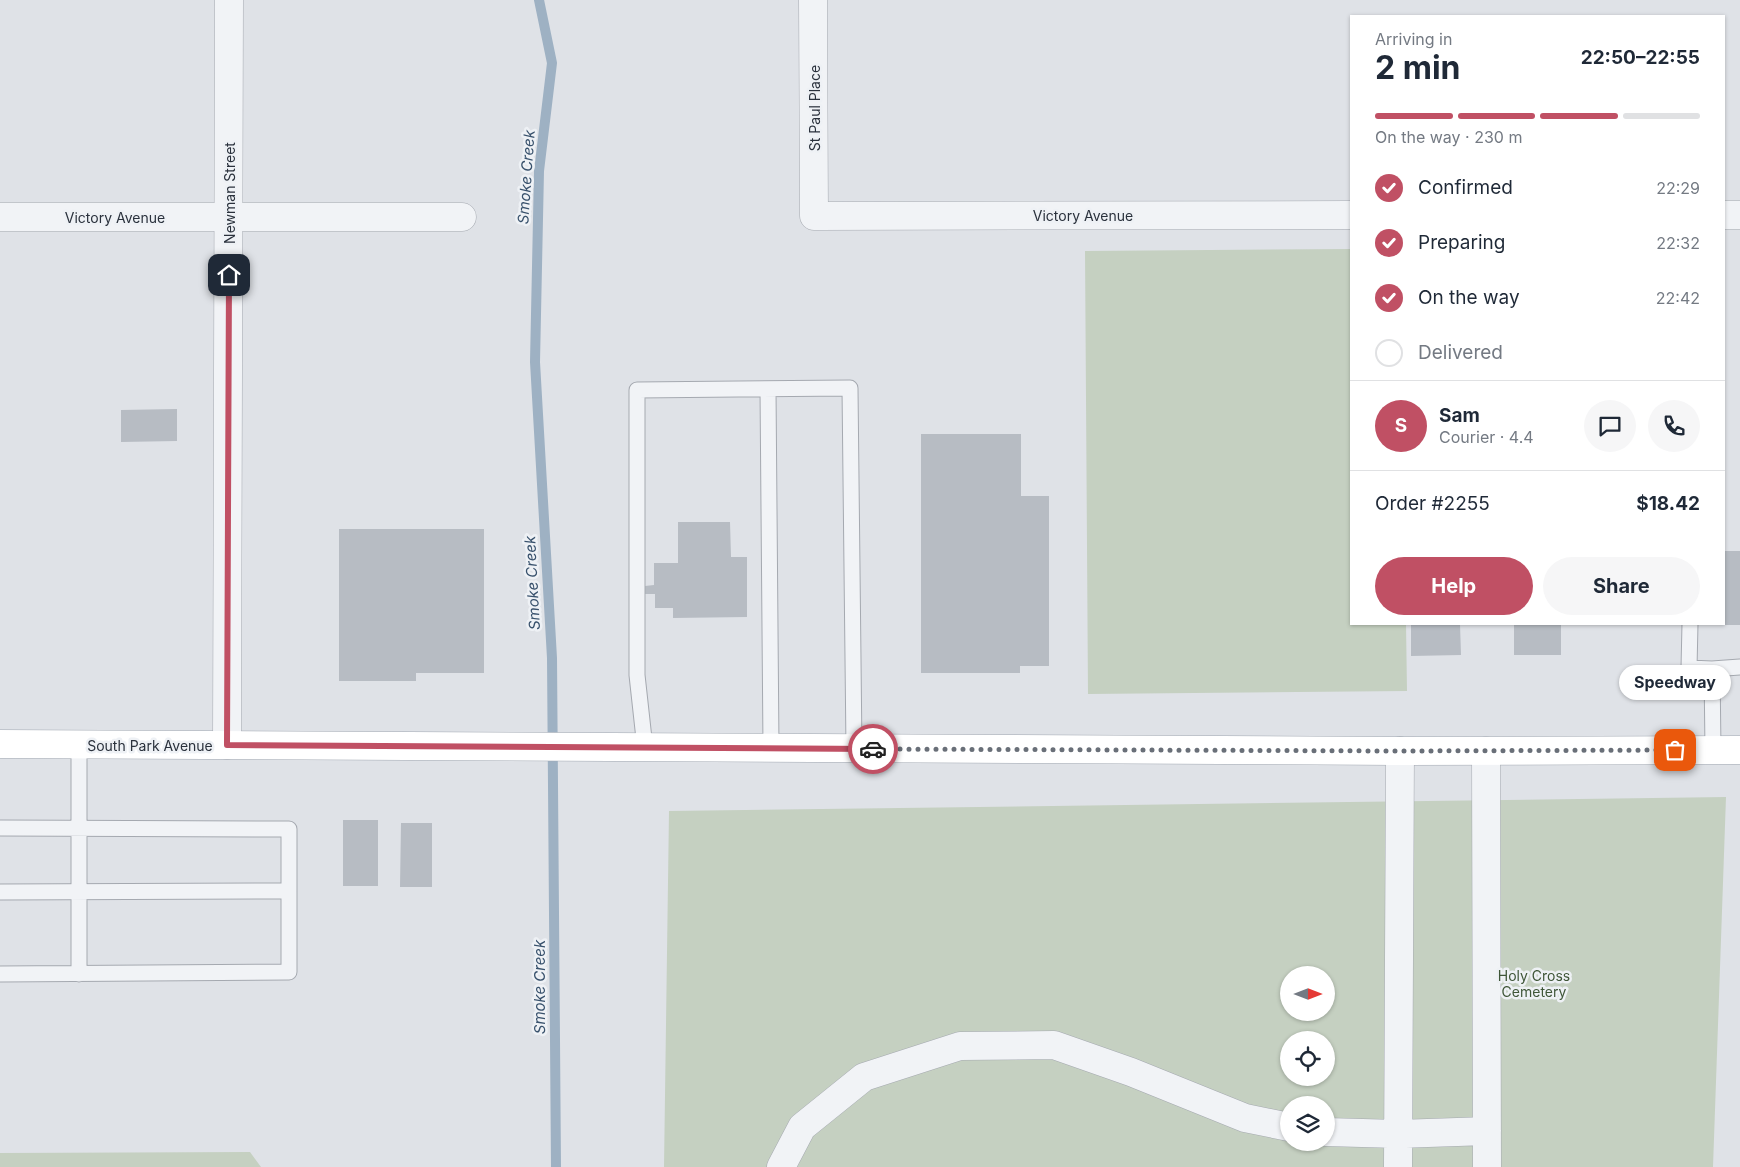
<!DOCTYPE html>
<meta charset="utf-8">
<style>
:root{--surface:#fff;--page:#f6f6f7;--text:#1f2937;--muted:#747a83;--line:#e0e1e3;--accent:#c05064}
body{margin:0;font-family:Inter,sans-serif;background:var(--page);color:var(--text);height:100vh;display:flex;flex-direction:column;font-size:19px;white-space:nowrap}
*{box-sizing:border-box;margin:0}
p{font-size:16px;color:var(--muted)}
.icon{flex:none;width:28px;height:28px;fill:none;stroke:currentColor;stroke-width:2;stroke-linecap:round;stroke-linejoin:round}
.map{position:relative;flex:1;overflow:hidden}
.drawer{position:absolute;left:1350px;top:15px;width:375px;height:610px;display:flex;flex-direction:column;background:var(--surface);border-radius:0px;box-shadow:0 1px 4px #0004}
.drawer>*{flex:none}
.needle{width:32px;rotate:90deg}
.buttons{position:absolute;left:1280px;top:966px;display:grid;gap:10px}
.buttons a{display:grid;place-items:center;width:55px;height:55px;border-radius:50%;background:var(--surface);box-shadow:0 1px 4px #0004;font-size:25px}
.pin{position:absolute;display:grid;place-items:center;width:42px;height:42px;color:#fff;margin:-21px;border-radius:10px;box-shadow:0 2px 8px #0006}
.courier{position:absolute;display:grid;place-items:center;width:50px;height:50px;margin:-25px;border:4px solid #c05064;border-radius:50%;background:#fff;color:#222;box-shadow:0 1px 6px #0007}
.bubble{position:absolute;height:35px;border-radius:18px;background:var(--surface);box-shadow:0 1px 4px #0004;font-size:16px;font-weight:700;line-height:35px;text-align:center}
.summary em{font-style:normal;font-weight:700}
.summary div{display:flex;flex-direction:column-reverse}
.summary{display:flex;align-items:center;justify-content:space-between;height:85px;padding:0 25px}
h1{font-size:32px;font-weight:700;line-height:38px}
.bar{display:grid;grid-template-columns:repeat(4,1fr);gap:8px 5px;align-content:center;height:60px;padding:0 25px}
.bar i{height:6px;border-radius:4px;background:var(--line)}
.bar .active{background:var(--accent)}
.bar p{grid-column:span 4}
.line{display:flex;align-items:center;gap:12px;padding:0 25px;border-top:1px solid var(--line)}
.line div{flex:1}
.round{display:grid;place-items:center;flex:none;width:52px;height:52px;border-radius:26px;background:var(--page)}
ol{padding:0 25px;list-style:none}
li{display:flex;align-items:center;gap:15px;height:55px}
li p{margin-inline-start:auto}
li .icon{padding:5px;border-radius:50%;background:var(--accent);color:#fff;stroke-width:4}
li:last-child{color:var(--muted)}
li i{width:28px;height:28px;border:2px solid var(--line);border-radius:50%}
.cta{display:flex;gap:10px;margin-top:auto;padding:10px 25px}
.cta a{flex:1;height:58px;border-radius:30px;background:var(--accent);color:#fff;font-size:20px;font-weight:700;line-height:58px;text-align:center}
.cta a+a{background:var(--page);color:var(--text)}
.map>svg:first-child{display:block}
.green{fill:#c5d0c1;fill-rule:evenodd}
.lines{fill:none;stroke-linecap:round;stroke-linejoin:round}
.stream{stroke:#9eb1c3;stroke-width:10}
.building{fill:#b7bcc3}
.service-casing{stroke:#a5a9b0;stroke-width:17}
.minor-casing{stroke:#a5a9b0;stroke-width:29}
.primary-casing{stroke:#a0a7b1;stroke-width:29}
.service{stroke:#f1f3f6;stroke-width:15}
.minor{stroke:#f1f3f6;stroke-width:28}
.primary{stroke:#fff;stroke-width:28}
.done{stroke:#696f78;stroke-width:5;stroke-dasharray:0 9}
.route{stroke:#c05064;stroke-width:6}
.labels{text-anchor:middle;dominant-baseline:central;stroke-width:5;stroke-linejoin:round;paint-order:stroke}
.street-label{font-size:14px;fill:#2a313c;stroke:#eef1f5}
.park-label{font-size:14px;fill:#3f5638;stroke:#eef1f5}
.water-label{font-size:15px;font-style:italic;fill:#38516c;stroke:#eef1f5}
</style>
<div class="map">
<svg width="1740" height="1167" viewBox="0 0 1740 1167">
<rect width="100%" height="100%" fill="#dfe2e7"/>
<path class="green" d="M1351 249V624H1406L1407 691 1088 694 1085 251Z
M1726 797 1713 1167H664L669 811ZM1289 975H1326V1012H1289ZM1289 1040H1326V1078H1289ZM1289 1105H1326V1142H1289Z
M250 1152 261 1167H0V1153Z"/>
<g class="lines">
<path class="stream" d="M539 0 552 63 539 171 535 362 552 658 556 1167"/>
</g>
<path class="building" d="M177 409V441L121 442V410Z
M921 434H1021V496H1049V666H1020V673H921Z
M678 522H730L731 557H747V617L673 618V608H655V594H645V586L654 585V563H678Z
M339 529H484V673H416V681H339Z
M1724 551H1740V625H1724Z
M1411 624H1460L1461 655 1411 656Z
M1514 624H1561V655H1514Z
M343 820H378V886H343Z
M401 823H432V887H400Z"/>
<g class="lines">
<defs>
<path id="service" d="M768 389 771 748
M1690 624 1689 668 1712 669 1740 667
M1712 669 1713 750
M79 744V974
M645 748 637 675V390L850 388 854 749
M0 828 289 829V972L0 974
M0 892 289 891"/>
<path id="minor" d="M813 0 814 216 1351 215
M1724 215H1740
M0 217H462
M227 745 229 0
M1486 751 1487 1167
M1326 1132 1398 1134 1487 1131
M781 1167 802 1127 864 1077 960 1046 1054 1045 1131 1072 1245 1118 1289 1127
M1398 1167 1400 751"/>
<path id="primary" d="M0 744 1400 751 1740 750"/>
</defs>
<use href="#service" class="service-casing"/>
<use href="#minor" class="minor-casing"/>
<use href="#primary" class="primary-casing"/>
<use href="#service" class="service"/>
<use href="#minor" class="minor"/>
<use href="#primary" class="primary"/>
</g>
<g class="lines">
<path class="done" d="M873 749 1400 751 1675 750"/>
<path class="route" d="M229 275 227 745 873 749"/>
</g>
<g class="labels">
<g class="street-label">
<text transform="translate(814 108) rotate(-90)">St Paul Place</text>
<text transform="translate(229 193) rotate(-90)">Newman Street</text>
<text x="1083" y="215">Victory Avenue</text>
<text x="115" y="217">Victory Avenue</text>
<text x="150" y="745">South Park Avenue</text>
</g>
<g class="park-label">
<text x="1534" y="975">Holy Cross<tspan x="1534" dy="16">Cemetery</tspan></text>
</g>
<g class="water-label">
<text transform="translate(526 177) rotate(-86)">Smoke Creek</text>
<text transform="translate(532 583) rotate(-93)">Smoke Creek</text>
<text transform="translate(539 987) rotate(-90)">Smoke Creek</text>
</g>
</g>
</svg>
<div class="buttons">
<a><svg class="needle" viewBox="-14 -14 28 28"><path d="M0-13l5 13h-10z" fill="#e53935"/><path d="M0 13l5-13h-10z" fill="#747a83"/></svg></a>
<a><svg class="icon" aria-label="locate" viewBox="0 0 24 24"><circle cx="12" cy="12" r="6"/><path d="M12 2v4M12 18v4M2 12h4M18 12h4"/></svg></a>
<a><svg class="icon" aria-label="layers" viewBox="0 0 24 24"><path d="M12 4l9 5-9 5-9-5zM3 14l9 5 9-5"/></svg></a>
</div>
<div class="pin" style="left:1675px;top:750px;background:#ea580c"><svg class="icon" aria-label="bag" viewBox="0 0 24 24"><path d="M5 8h14l-1 12H6zM9 8a3 3 0 0 1 6 0"/></svg></div>
<div class="pin" style="left:229px;top:275px;background:#1f2937"><svg class="icon" aria-label="home" viewBox="0 0 24 24"><path d="M3 11l9-7 9 7M6 9v11h12V9"/></svg></div>
<div class="courier" style="left:873px;top:749px"><svg class="icon" aria-label="car" viewBox="0 0 24 24"><path d="M5 17H2v-5l4-1 3-4h7l3 4 3 1v5h-3M9 17h6M6 11h13"/><circle cx="7" cy="17" r="2"/><circle cx="17" cy="17" r="2"/></svg></div>
<div class="bubble" style="left:1619px;top:665px;width:112px">Speedway</div>
<section class="drawer">
<div class="summary"><div><h1>2 min</h1><p>Arriving in</p></div><em>22:50–22:55</em></div>
<div class="bar"><i class="active"></i><i class="active"></i><i class="active"></i><i></i><p>On the way · 230 m</p></div>
<ol>
<li><svg class="icon" aria-label="check" viewBox="0 0 24 24"><path d="M5 12l5 5 9-10"/></svg>Confirmed<p>22:29</p></li>
<li><svg class="icon" aria-label="check" viewBox="0 0 24 24"><path d="M5 12l5 5 9-10"/></svg>Preparing<p>22:32</p></li>
<li><svg class="icon" aria-label="check" viewBox="0 0 24 24"><path d="M5 12l5 5 9-10"/></svg>On the way<p>22:42</p></li>
<li><i></i>Delivered</li>
</ol>
<div class="line" style="height:90px"><b class="round" style="background:var(--accent);color:#fff">S</b><div><b>Sam</b><p>Courier · 4.4</p></div><a class="round"><svg class="icon" aria-label="chat" viewBox="0 0 24 24"><path d="M4 5h16v11H9l-5 4z"/></svg></a><a class="round"><svg class="icon" aria-label="phone" viewBox="0 0 24 24"><path d="M5 4h4l2 5-3 2q2 4 5 5l2-3 5 2v4C11 20 4 13 5 4z"/></svg></a></div>
<div class="line" style="height:65px"><div>Order #2255</div><b>$18.42</b></div>
<div class="cta"><a>Help</a><a>Share</a></div>
</section>
</div>
